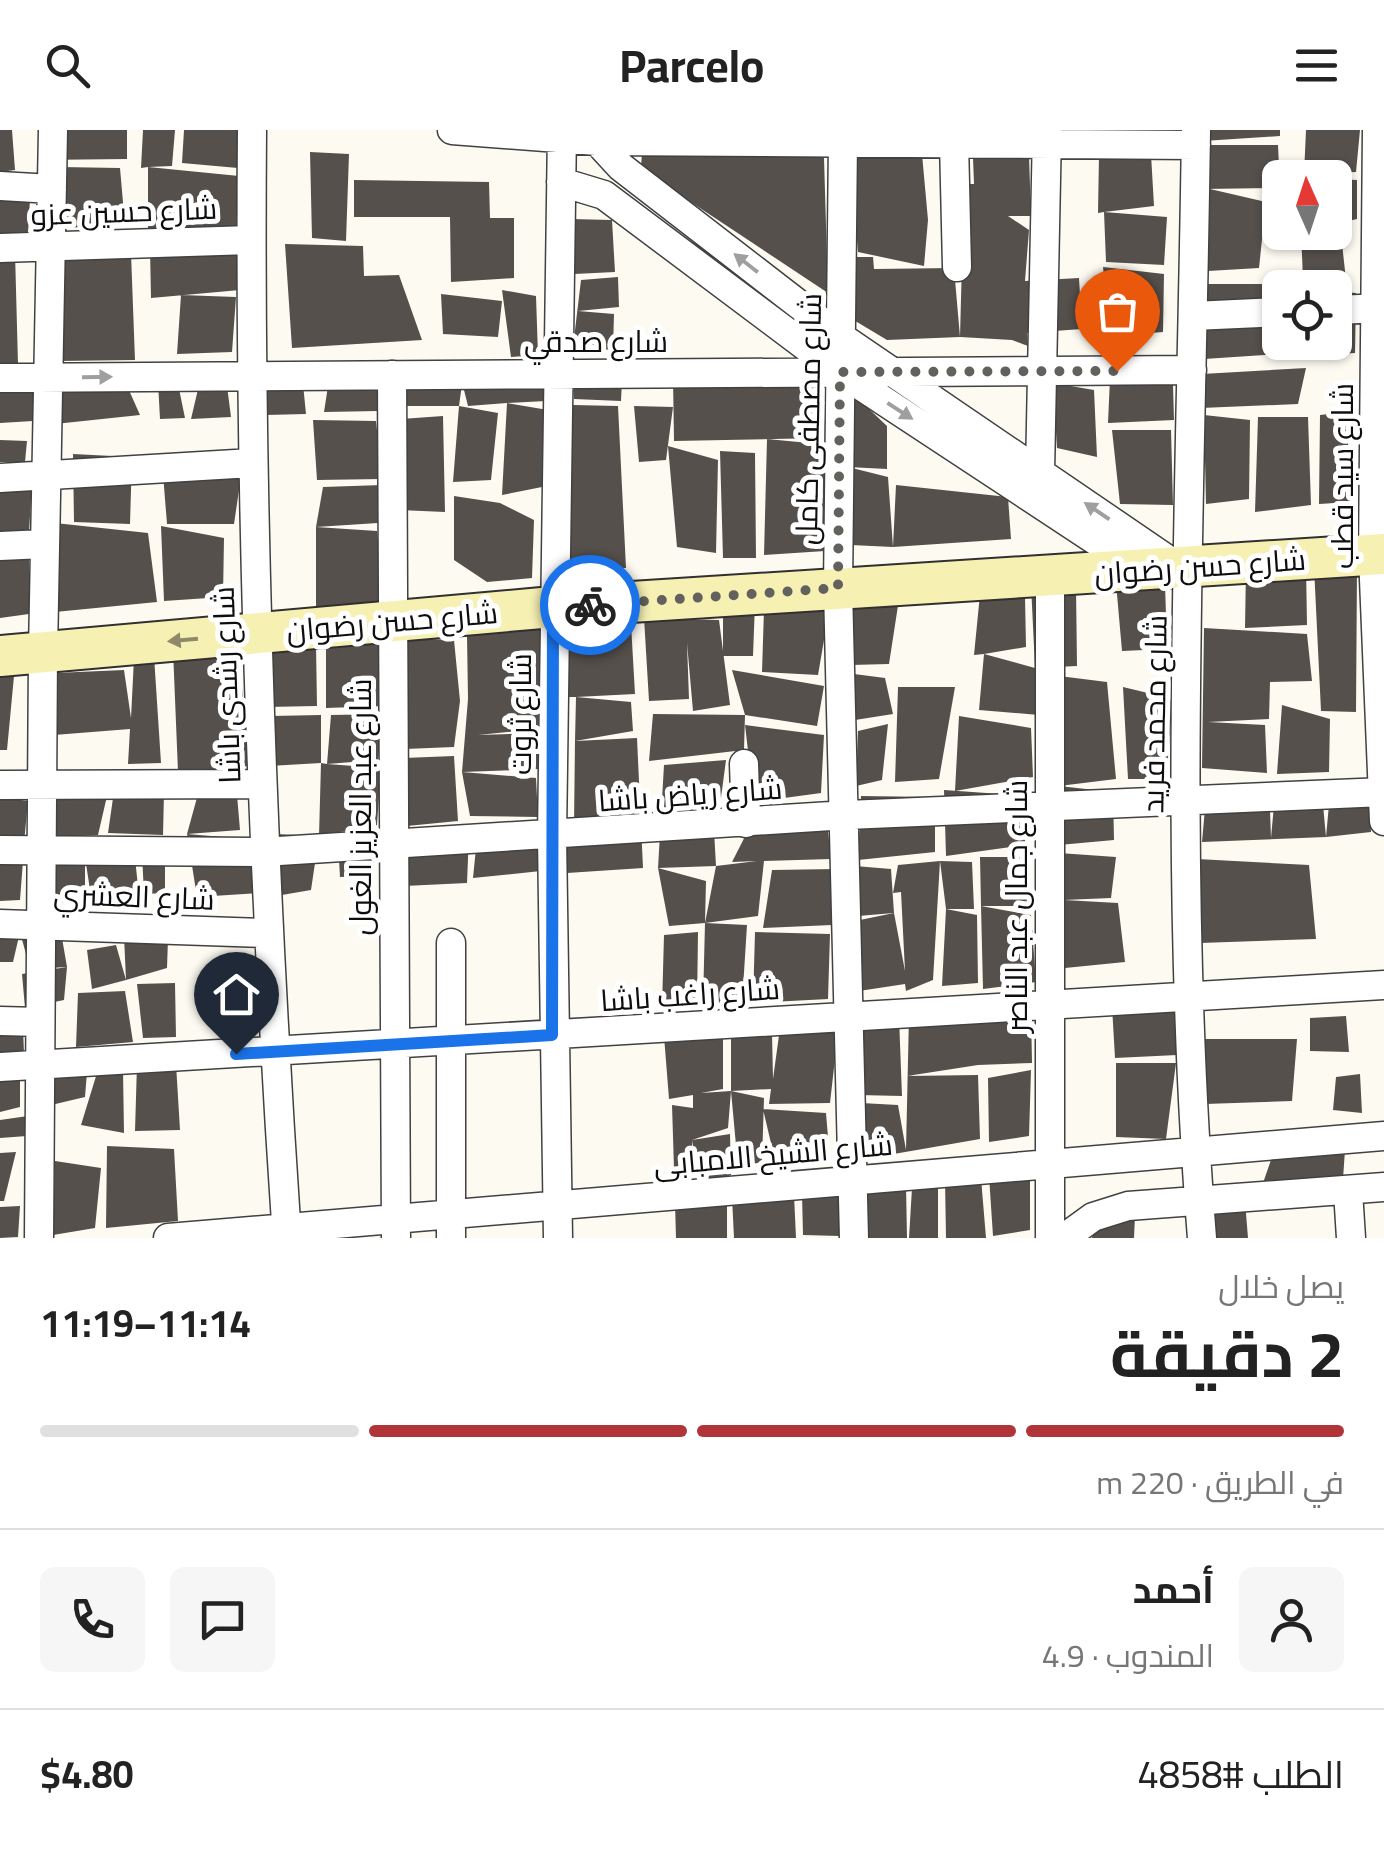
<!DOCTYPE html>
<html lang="ar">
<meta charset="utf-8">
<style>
:root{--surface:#fff;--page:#f6f6f6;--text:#222;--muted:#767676;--line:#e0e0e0;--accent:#b03438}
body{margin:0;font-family:Georgia,Cairo,serif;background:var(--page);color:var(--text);direction:rtl;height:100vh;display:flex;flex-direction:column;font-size:38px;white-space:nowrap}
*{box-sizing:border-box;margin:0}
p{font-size:32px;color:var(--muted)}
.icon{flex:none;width:55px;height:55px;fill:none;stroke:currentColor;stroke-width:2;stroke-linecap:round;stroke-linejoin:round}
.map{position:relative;height:1108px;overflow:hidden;direction:ltr}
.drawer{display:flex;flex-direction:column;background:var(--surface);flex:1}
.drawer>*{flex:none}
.needle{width:65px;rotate:357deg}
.tools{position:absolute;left:1262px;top:30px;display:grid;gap:20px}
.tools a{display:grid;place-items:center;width:90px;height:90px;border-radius:15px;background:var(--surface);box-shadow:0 2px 8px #0004;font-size:50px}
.pin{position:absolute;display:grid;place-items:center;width:85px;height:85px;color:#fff;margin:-102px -42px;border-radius:50% 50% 50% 0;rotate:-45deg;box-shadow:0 0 10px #0007}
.pin .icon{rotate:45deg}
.courier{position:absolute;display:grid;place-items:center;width:100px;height:100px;margin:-50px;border:8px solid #1a73e8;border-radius:50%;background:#fff;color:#222;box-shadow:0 2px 12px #0007}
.headline em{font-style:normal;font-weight:700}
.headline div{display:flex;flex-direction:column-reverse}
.headline{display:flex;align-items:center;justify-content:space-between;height:170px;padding:0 40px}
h1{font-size:65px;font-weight:700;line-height:75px}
.bar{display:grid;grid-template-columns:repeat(4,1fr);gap:15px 10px;align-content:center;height:120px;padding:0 40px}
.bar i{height:12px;border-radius:8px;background:var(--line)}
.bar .active{background:var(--accent)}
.bar p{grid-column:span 4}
.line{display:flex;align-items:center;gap:25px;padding:0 40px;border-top:2px solid var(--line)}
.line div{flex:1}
.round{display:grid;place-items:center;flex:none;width:105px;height:105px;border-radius:15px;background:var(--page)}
header{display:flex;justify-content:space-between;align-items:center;height:130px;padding:0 40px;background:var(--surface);font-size:45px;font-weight:700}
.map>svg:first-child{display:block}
.building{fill:#56504c}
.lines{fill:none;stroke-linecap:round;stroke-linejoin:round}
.street-casing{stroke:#414141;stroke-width:31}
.secondary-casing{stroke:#303030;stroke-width:44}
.street{stroke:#fff;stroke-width:28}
.secondary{stroke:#f7f0b3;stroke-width:40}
.oneway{fill:#9f9f9f}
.oneway2{fill:#8e8a69}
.done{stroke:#62615d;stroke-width:10;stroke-dasharray:0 18}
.route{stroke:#1a73e8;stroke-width:12}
.labels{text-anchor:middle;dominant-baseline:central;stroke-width:10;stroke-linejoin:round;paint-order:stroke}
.street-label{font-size:30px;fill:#0e0e0e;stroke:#fff}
</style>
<header><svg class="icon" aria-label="menu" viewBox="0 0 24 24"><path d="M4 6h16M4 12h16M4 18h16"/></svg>Parcelo<svg class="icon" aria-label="search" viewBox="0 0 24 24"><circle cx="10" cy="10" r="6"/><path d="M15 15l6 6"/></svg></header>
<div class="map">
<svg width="1384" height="1108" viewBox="0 0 1384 1108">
<rect width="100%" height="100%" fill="#fdfbf1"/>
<path class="building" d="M0 0H12L15 40 0 42Z
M40 0H127V29L39 30Z
M143 0H175L172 36 148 37 239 46 236 98 148 105V37L141 38Z
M184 0H238V38L182 33Z
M1203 0H1280V6L1203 11Z
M1306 0H1360L1356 42 1304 44Z
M849 15 922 24 928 90 924 136 858 122Z
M1202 15H1278L1280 58 1204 59Z
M804 18 824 28 828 163 641 39 642 21Z
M310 22 349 24 346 111 312 108Z
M1151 24 1154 76 1104 82 1167 87 1164 135 1106 132 1104 82 1098 83 1099 25Z
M1029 26 1031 86H1008L1029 100 1025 151 1079 148 1082 199 1027 203 1028 216 1012 210 960 207 887 210 847 186 846 127H873L874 139 954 138 960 207 964 54H974L973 28Z
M60 37 120 38 125 95 62 98Z
M1335 49 1357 50V89L1335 94Z
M354 50 489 52 490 88H514V148L451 152 450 87H354Z
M1210 59 1266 72 1259 138 1208 141Z
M0 65 30 69 28 104 0 105Z
M571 89 612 90 615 142 574 144Z
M1335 95H1340L1346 150 1303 149 1301 102H1335Z
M285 114 363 116 364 146 399 145 422 210 292 218Z
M239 117 240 160 151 168 150 118Z
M15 122 18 234H0V123Z
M131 123 135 230 58 231 56 126Z
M1103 137 1164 144 1163 202 1110 206Z
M618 147 619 177 578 181 614 184 613 220 573 217 581 150Z
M1204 154H1291L1280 158V212H1292L1293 223 1204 229Z
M502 160 536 166 538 225 511 227Z
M1335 161 1356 163 1355 223 1300 226 1301 212H1335Z
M441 164 502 171 498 207 443 204Z
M181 165 236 167 232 222 177 224Z
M1306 238 1298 274 1201 278 1202 244Z
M463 247 459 276H403L406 253Z
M673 248 820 254 822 308 674 311Z
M1110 248 1173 255 1174 290 1108 293Z
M622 250 621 271 574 269 573 252Z
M158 252 178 254 185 288 160 289Z
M462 252 545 253 546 271 507 273 548 280 547 356 502 365 507 273 468 276Z
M1053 253 1094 260 1097 327 1057 318Z
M265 254H303L306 284 266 285Z
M57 255 128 258 140 285 55 294Z
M199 255 227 256 231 287 191 289Z
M381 255 378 281 324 282 328 256Z
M38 259 33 291 0 293V260Z
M852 263 887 296V339L848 337Z
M573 275 618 276 626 438 567 440V318Z
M459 276 498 283 491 350 453 352Z
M634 276 673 277 666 330 639 332Z
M1346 282 1352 372 1319 374 1320 285Z
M1204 285 1250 290 1249 369 1206 374Z
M443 286 445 382 399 380 401 289Z
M1258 287H1308L1311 375 1255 382Z
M313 290 376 291 382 349 317 350Z
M1112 300H1171L1173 375 1120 374Z
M767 309 830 315 825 421 764 425Z
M0 310 27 311 25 332H0Z
M668 316 718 330 716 423 677 417Z
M720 321 755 323 756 428H723Z
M73 324 132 327 130 394 74 392Z
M0 335 33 337 29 402 0 405Z
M848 337 888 347 893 417 851 415Z
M242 340 234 394H167L163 344Z
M382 355 378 393 316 397 377 401 385 474 316 483V397L323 357Z
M896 355 1008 367 1011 409 893 417Z
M454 366 500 373 534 390 532 448 487 452 454 430Z
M55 393 148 403 157 472 55 482Z
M161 396 224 408 223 467 164 471Z
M29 409V484L0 488V411Z
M1306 436 1307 495 1245 498 1246 438Z
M1314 437 1357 440 1356 582 1321 581Z
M1116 453H1165L1167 519 1122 521Z
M1031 455 1076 457 1077 536 1035 538Z
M980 464 1025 467 1026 517 984 524 1035 538 1039 585 979 580 984 524 974 525Z
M852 467 899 469 889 534 851 535Z
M831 469 818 545 762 542 764 479Z
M755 473 753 526H723V480Z
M644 488 719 490 730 575 693 581 687 513 689 569 649 571Z
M631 494 635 564 576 567 631 572 633 601 575 611 637 608 643 738 567 743 566 696 574 695 575 611 576 567H568L565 495Z
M543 498 538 599 478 605 543 603 540 639 462 642 468 569 467 506Z
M1204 498 1307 504 1312 551 1270 552 1269 589 1208 592 1265 595 1267 643 1202 638Z
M404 508 454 510 460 571 454 617 405 619Z
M326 510 381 512 384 576 326 578Z
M316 515 317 576 266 577 265 521Z
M239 519 248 636 178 642 173 520Z
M154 526 161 633 128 634 130 599 54 605 55 543 124 540 131 588 134 528Z
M732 540 824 556 817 596 745 585 744 620 649 631 653 584 745 585Z
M0 544 14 546 7 620H0Z
M854 544 885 548 893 584 855 590Z
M1059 546 1107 552 1116 649 1059 656 1113 662 1114 710 1037 717Z
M898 557H955L939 649 895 652Z
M1123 557 1173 569 1166 649H1128Z
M1282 575 1330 589 1329 642 1277 644Z
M383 584 378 630 327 634 381 638 377 695 319 706 321 633 327 634 331 585Z
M321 585V633L269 636 271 586Z
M959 586 1031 598 1033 647 955 661Z
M888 594 882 650 856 656 858 601Z
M745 595 824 605 821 663 754 672Z
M454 626 458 691 407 696 404 628Z
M726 630 719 683H713L716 736 658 738 664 635Z
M462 642 536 648 538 687 470 686Z
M1368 652 1371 702 1326 707 1331 653Z
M1269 653 1271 708 1276 653H1321L1326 707 1202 712 1207 656Z
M54 660 107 666 98 705 48 707Z
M944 660 1015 665 1026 715 946 726Z
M114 661 164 663 163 705 108 703Z
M198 664 237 665 240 700 187 704 247 709 259 763 197 767 187 704Z
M861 666 935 667V722L858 730Z
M0 667 28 671 24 713H0Z
M825 673 831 729 764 731 758 786 705 793 747 795 742 874 703 872 705 793 669 796 658 738 706 751 705 793 716 736 757 731 732 732 760 677Z
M478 698H544L541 741 473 748Z
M276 704 319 706 311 760 276 766Z
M469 704 467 753 404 756 405 706Z
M381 708 371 746 340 747 338 712Z
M1059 723 1116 727 1111 768 1064 770 1118 773 1125 832 1065 838Z
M142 724H165V763L144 764Z
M54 725 85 727V769L51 774Z
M85 727 135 728 139 766 92 773Z
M980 727H1029L1028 776H981L1031 785 1036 852 983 859 981 776Z
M1197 729 1309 735 1316 809 1200 813Z
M0 731H23L20 770 0 771Z
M940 731 972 732 974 779H946Z
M940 731 933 850 906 861 905 854 859 861 855 791 894 783 905 841 901 762 893 763 898 735Z
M855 736 891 739 894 783 858 786Z
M836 739 832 795 763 798 772 740Z
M946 779 977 785 978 853 942 856Z
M0 802H20L13 832H0Z
M20 802 62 808 67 837 30 839Z
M698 802 697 876 662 877 664 805Z
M755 802 830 804 828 869 753 873Z
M124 806 168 809 167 838 126 850 92 859 87 820 116 815 126 850Z
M67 837 64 870 25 878 22 844Z
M175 853 176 907 143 908 137 854Z
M125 861 133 912 76 917 78 863Z
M1175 873 1177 925 1115 928 1112 876Z
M1031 882 1032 933 978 935 907 946 978 945 980 1009 865 1029 861 973 898 975 906 1020 909 885Z
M1346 886 1349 922 1310 921V888Z
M899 887 902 966 858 965 860 888Z
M0 897 23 898 24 923 0 925Z
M780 898 838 902 830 973 769 974 771 959 731 961 764 968 762 1032 738 1037 731 961V900L772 903 773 949Z
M723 903V959L701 963 731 961 728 998 692 1010V1037L674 1039 672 975 693 978V965L669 969 664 906Z
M1204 909H1297L1292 971 1205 974Z
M1116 933H1176L1166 1009 1116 1007Z
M137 934H176L180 1000 135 1001Z
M123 940 124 1003 81 995 97 943Z
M1031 940 1029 1006 989 1012 988 948Z
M87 942 85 967 47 976 51 944Z
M20 944V977L0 982V947Z
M1360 944 1362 983 1333 980 1336 947Z
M763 979 826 983 830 1031 777 1039Z
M28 986 27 1006 0 1008V990Z
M730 1004 731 1045 699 1056 692 1010Z
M107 1016 174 1019 178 1091 106 1098Z
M1345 1020 1343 1049 1263 1053 1272 1027Z
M16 1022 4 1071H0V1023Z
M55 1031 101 1038 95 1098 53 1105Z
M989 1046 1030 1047V1100L993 1106Z
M981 1048 986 1108H946L945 1050Z
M906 1055 907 1108H860V1058Z
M912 1058 938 1059V1108H909Z
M838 1063 840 1106 803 1105 802 1064Z
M794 1065 796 1108H734L732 1067Z
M727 1071V1108H676L675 1073Z
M1245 1071 1248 1108H1209V1075Z
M20 1076 18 1107 0 1108V1077Z
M1135 1086 1134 1108H1092L1094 1095Z"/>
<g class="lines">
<defs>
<path id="street" d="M252 0C249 370 262 739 287 1108
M452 0 597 11 1196 15
M1196 0C1191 369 1172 739 1202 1108
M1377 0 1373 425 1384 691
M597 11 621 37 841 207 1177 436
M843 11 838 458 854 1108
M954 12 957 137
M561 52 604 65 840 242 1139 439
M0 56 52 59
M0 118 251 110
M1335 180 1384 178
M1193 186 1280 182
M392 245 396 1108
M0 248 1192 240
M1040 343 1047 0
M0 348 252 333
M0 416 44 414
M744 634 746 693
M0 655 261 654
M0 720 263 722 847 685 1384 662
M0 794 266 803
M451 813V1108
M0 891 40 892
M0 937 1384 855
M1348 1061 1351 1108
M39 1108 43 523 53 0
M168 1108 1384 1006
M558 1108 552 707 562 0
M1050 1108V445
M1064 1108 1093 1087 1128 1076 1384 1057"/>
<path id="secondary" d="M0 526 553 477 1384 424"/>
</defs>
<use href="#street" class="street-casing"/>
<use href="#secondary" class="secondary-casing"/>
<use href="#street" class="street"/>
<use href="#secondary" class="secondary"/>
</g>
<defs><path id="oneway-solid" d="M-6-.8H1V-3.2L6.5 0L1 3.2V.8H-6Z" transform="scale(2.5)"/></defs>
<g class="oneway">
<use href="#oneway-solid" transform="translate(746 133) rotate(-142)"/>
<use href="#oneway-solid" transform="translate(97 247) rotate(-1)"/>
<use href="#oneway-solid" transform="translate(900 281) rotate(33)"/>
<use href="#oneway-solid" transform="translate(1097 381) rotate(-146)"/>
</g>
<use class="oneway2" href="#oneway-solid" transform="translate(183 510) rotate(175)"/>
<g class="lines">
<path class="done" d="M590 475 838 458 840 242 1117 241"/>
<path class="route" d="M236 924 552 905 553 478 590 475"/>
</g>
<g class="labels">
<g class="street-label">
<text transform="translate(124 81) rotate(-2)">شارع حسين عزو</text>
<text x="596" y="211">شارع صدقي</text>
<text transform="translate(808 289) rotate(-89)">شارع مصطفى كامل</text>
<text transform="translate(1342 346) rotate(-90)">شارع سيد قطب</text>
<text transform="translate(1200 436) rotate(-4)">شارع حسن رضوان</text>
<text transform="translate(392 491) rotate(-5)">شارع حسن رضوان</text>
<text transform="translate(226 555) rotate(-92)">شارع رشدى باشا</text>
<text transform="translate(520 584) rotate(-90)">شارع ثروت</text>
<text transform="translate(1154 584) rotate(-89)">شارع محمد فريد</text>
<text transform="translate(690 664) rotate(-4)">شارع رياض باشا</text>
<text transform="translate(360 677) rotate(-90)">شارع عبد العزيز الغول</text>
<text transform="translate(134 766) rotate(2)">شارع العشري</text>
<text transform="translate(1016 776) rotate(-90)">شارع جمال عبد الناصر</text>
<text transform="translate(690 864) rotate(-4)">شارع راغب باشا</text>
<text transform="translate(773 1024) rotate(-5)">شارع الشيخ الامبابى</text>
</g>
</g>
</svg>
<div class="tools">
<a><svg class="needle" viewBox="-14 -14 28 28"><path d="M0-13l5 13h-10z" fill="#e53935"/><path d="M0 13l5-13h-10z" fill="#767676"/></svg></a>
<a><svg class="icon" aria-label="locate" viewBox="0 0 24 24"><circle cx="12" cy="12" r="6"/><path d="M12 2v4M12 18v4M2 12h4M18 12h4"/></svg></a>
</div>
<div class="pin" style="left:1117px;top:241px;background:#ea580c"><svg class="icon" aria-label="bag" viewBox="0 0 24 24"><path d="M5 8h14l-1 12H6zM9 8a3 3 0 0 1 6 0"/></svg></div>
<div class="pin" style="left:236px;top:924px;background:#1f2937"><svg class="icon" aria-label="home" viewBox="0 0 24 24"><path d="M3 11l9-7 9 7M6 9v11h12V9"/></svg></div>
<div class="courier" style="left:590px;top:475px"><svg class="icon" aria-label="bike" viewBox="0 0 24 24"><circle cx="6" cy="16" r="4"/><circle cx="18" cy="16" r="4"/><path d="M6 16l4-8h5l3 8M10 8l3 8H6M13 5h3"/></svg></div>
</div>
<section class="drawer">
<div class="headline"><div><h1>2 دقيقة</h1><p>يصل خلال</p></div><em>11:14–11:19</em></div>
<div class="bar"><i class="active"></i><i class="active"></i><i class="active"></i><i></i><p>في الطريق · 220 m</p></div>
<div class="line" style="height:180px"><a class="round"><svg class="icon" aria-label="person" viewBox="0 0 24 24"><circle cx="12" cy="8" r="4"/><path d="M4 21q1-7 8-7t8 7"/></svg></a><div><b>أحمد</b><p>المندوب · 4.9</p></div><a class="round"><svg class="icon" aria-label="chat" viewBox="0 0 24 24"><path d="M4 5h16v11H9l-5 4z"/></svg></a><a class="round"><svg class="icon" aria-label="phone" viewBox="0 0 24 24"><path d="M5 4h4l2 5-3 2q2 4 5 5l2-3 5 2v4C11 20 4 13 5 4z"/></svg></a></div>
<div class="line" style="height:130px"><div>الطلب #4858</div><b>$4.80</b></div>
</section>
